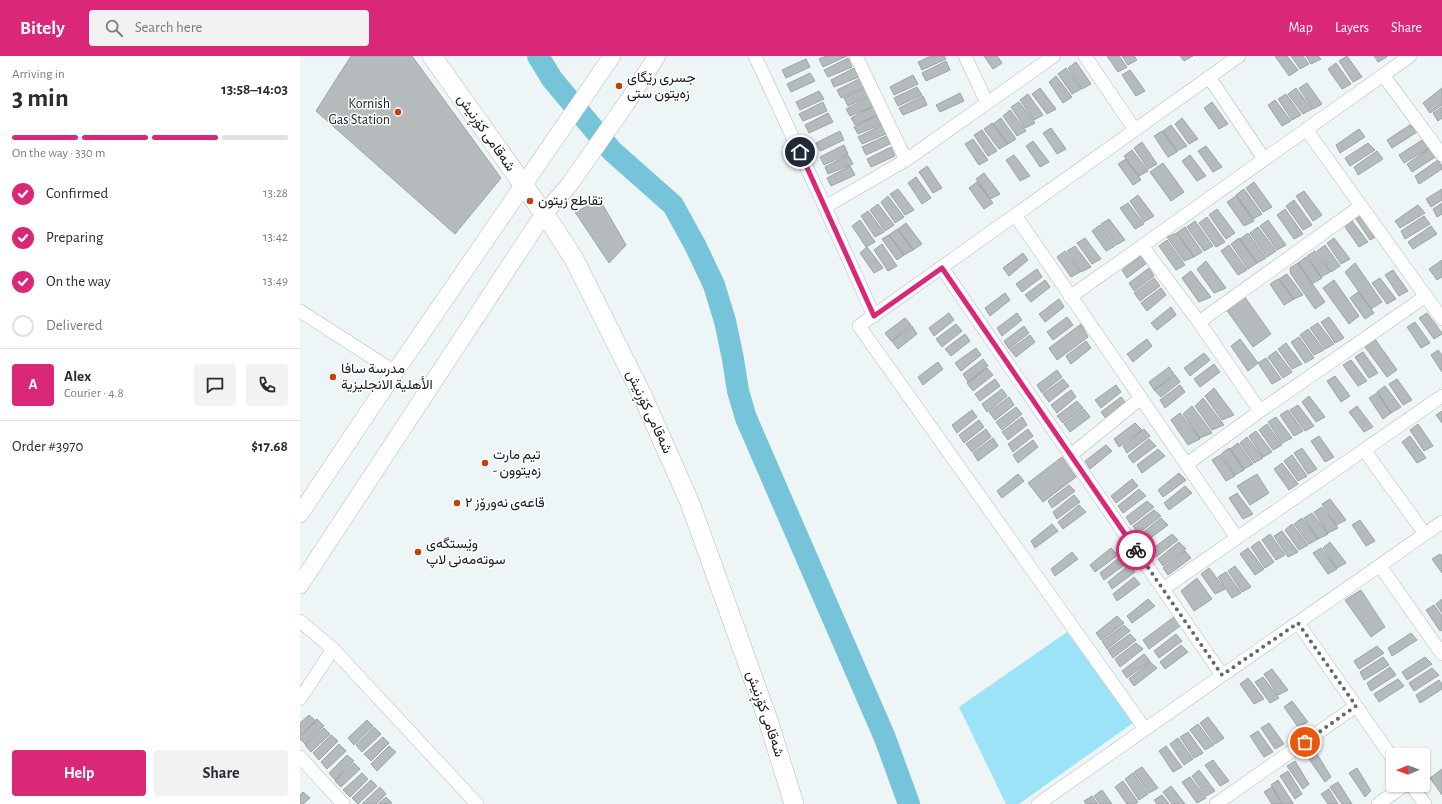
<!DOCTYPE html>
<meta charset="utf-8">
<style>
:root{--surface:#fff;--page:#f2f2f3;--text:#2b2b33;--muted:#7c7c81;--line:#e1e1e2;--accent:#db2777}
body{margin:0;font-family:"Alegreya Sans",Vazirmatn,sans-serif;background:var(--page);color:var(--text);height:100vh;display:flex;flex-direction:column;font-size:15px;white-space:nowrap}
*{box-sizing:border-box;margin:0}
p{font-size:13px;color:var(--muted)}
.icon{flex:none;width:22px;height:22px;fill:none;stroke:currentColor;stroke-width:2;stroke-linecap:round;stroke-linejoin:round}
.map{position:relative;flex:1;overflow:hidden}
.sheet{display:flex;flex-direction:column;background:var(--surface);width:300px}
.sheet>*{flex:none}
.needle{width:26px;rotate:269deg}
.fabs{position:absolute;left:1086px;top:692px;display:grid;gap:8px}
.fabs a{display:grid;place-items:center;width:44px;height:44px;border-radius:4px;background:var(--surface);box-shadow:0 1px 3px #0004;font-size:20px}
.pin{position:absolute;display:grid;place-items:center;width:34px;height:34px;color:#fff;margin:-17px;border:2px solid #fff;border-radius:50%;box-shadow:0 1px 4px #0007}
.courier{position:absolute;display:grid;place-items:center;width:40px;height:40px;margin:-20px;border:3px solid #db2777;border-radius:50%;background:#fff;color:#222;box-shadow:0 1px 5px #0007}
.summary em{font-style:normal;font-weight:700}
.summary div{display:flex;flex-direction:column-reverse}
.summary{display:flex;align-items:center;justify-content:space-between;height:68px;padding:0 12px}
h1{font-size:26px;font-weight:700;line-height:30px}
.bar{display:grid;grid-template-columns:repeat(4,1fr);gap:6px 4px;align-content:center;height:48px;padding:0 12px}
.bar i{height:5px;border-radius:3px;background:var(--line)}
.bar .active{background:var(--accent)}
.bar p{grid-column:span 4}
.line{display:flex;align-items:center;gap:10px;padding:0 12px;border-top:1px solid var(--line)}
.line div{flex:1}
.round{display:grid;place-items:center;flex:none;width:42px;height:42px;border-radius:4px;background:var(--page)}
ol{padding:0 12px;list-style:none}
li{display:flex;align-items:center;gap:12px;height:44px}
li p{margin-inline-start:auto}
li .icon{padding:4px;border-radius:50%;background:var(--accent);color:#fff;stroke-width:4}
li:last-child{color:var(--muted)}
li i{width:22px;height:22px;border:2px solid var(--line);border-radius:50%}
.button{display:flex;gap:8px;margin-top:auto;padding:8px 12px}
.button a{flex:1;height:46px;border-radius:4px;background:var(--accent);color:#fff;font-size:16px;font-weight:700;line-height:46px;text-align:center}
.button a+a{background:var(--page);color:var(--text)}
header{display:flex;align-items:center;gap:24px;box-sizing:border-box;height:56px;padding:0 20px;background:var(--accent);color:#fff}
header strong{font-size:19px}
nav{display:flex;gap:22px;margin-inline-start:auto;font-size:14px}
.search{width:280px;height:36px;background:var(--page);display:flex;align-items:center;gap:10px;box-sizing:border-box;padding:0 14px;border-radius:4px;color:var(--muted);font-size:15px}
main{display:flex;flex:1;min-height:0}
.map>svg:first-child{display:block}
.green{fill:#9ce3f7}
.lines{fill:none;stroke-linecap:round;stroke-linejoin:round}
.river{stroke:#76c4d9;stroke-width:22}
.building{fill:#b5bbbd;stroke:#9ea4a6}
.minor-casing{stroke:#b5bbbd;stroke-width:14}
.tertiary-casing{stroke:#b5bbbd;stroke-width:18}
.secondary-casing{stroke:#b5bbbd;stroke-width:20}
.minor{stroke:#fff;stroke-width:13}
.tertiary{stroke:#fff;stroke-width:17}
.secondary{stroke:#fff;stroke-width:19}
.done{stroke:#646869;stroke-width:4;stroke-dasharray:0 7.2}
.route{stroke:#db2777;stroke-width:5}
.poi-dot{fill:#c63f0b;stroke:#fff;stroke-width:1.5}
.labels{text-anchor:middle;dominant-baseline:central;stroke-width:3;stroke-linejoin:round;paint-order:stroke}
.poi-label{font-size:14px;fill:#191c1c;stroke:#fff;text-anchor:start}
.street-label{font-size:14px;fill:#191c1c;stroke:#fff}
</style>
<header>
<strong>Bitely</strong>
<div class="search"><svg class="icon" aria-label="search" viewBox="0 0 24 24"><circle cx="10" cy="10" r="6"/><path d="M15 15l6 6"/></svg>Search here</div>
<nav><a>Map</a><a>Layers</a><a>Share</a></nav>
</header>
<main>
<section class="sheet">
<div class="summary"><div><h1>3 min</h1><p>Arriving in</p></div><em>13:58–14:03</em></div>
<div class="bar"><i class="active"></i><i class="active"></i><i class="active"></i><i></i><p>On the way · 330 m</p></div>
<ol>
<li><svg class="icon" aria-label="check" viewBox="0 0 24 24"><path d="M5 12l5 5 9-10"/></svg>Confirmed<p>13:28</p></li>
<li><svg class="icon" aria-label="check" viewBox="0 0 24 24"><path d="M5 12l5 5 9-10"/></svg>Preparing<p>13:42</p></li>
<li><svg class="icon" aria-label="check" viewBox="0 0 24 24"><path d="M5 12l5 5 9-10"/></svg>On the way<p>13:49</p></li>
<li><i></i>Delivered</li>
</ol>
<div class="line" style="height:72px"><b class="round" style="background:var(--accent);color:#fff">A</b><div><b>Alex</b><p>Courier · 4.8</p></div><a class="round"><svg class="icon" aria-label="chat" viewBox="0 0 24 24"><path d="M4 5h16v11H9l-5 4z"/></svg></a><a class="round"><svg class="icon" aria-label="phone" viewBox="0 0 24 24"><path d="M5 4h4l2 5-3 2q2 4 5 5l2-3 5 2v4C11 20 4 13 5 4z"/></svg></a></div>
<div class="line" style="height:52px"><div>Order #3970</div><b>$17.68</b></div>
<div class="button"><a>Help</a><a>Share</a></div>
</section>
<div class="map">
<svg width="1142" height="748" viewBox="0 0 1142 748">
<rect width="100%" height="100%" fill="#eef5f7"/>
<path class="green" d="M767 576 833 667 719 748H706L659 651Z"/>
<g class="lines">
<path class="river" d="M238 0 252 23 312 95 373 149 395 189 414 229 425 265 433 303 438 335 446 362 585 682 609 748"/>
</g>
<path class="building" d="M51 0H112L201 122 155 178 16 55Z
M526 0H547L523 11 519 3Z
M631 0H644L646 3 622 14 618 6Z
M684 0H697L702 7 693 13Z
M807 0H819L827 11 818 16Z
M822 0H834L837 4 828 9Z
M880 0H893L884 5Z
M975 0H987L998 14 989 20Z
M991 0H1003L1009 8 1000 13Z
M1006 0H1018L1021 3 1011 8Z
M1047 0 1062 21 1053 26 1039 5Z
M1074 0H1087V1L1078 6Z
M548 2 552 11 528 21 524 14Z
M506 3 510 11 486 22 482 14Z
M646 5 650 14 626 25 622 17Z
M776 6 791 28 782 33 768 12Z
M1036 7 1051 28 1042 33 1028 13Z
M554 12 559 21 534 31 531 24Z
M766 12 781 33 772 38 758 18Z
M830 14 845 35 836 40 822 19Z
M510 17 515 25 491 36 487 28Z
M613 19 618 28 594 39 590 31Z
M756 20 772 41 763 47 749 26Z
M561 22 565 31 541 42 537 34Z
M1007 27 1022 48 1013 53 999 32Z
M568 31 572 39 548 50 544 42Z
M617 31 622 39 598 50 594 42Z
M740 32 756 53 747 58 732 38Z
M996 32 1012 53 1003 58 988 38Z
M1142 32V49L1130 57 1123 47Z
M519 35 524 43 500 54 496 46Z
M660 37 664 45 640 56 636 49Z
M728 38 743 59 734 64 720 44Z
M986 38 1001 59 992 64 978 43Z
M623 40 627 49 603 59 599 52Z
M570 41 574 50 550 60 546 53Z
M975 44 991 65 982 70 968 49Z
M523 46 527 55 503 65 499 58Z
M719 46 735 67 725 72 711 51Z
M912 46 928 68 919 73 904 52Z
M574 50 578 59 555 69 551 62Z
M1142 51V62L1138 65 1133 57Z
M710 54 726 75 717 80 703 60Z
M528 57 533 66 509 77 505 69Z
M578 59 582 68 558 78 554 71Z
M701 62 716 83 708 88 693 68Z
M882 62 898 83 889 88 875 68Z
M692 67 708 88 699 93 684 73Z
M582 69 586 78 562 88 558 81Z
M871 69 887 90 877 95 863 75Z
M1110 69 1117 76 1092 92 1087 84Z
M751 72 766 93 757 98 743 77Z
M1059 73 1065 81 1040 97 1036 89Z
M682 74 697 95 688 100 674 79Z
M540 75 544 84 520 95 516 87Z
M862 75 877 96 868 101 854 80Z
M586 80 590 88 566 99 562 91Z
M673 83 688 104 679 109 665 88Z
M1122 84 1129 92 1104 107 1099 99Z
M733 85 749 106 740 111 726 90Z
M842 86 857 108 848 113 834 92Z
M1068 87 1075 94 1050 110 1045 102Z
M544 89 548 98 524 109 520 101Z
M906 90 922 111 913 116 898 95Z
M591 91 595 100 571 111 567 103Z
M1130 92 1137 100 1112 116 1107 108Z
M832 94 848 115 839 120 824 100Z
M1077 95 1083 103 1058 119 1054 111Z
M548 99 553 108 528 118 525 111Z
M714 99 730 120 720 125 706 104Z
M890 99 906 120 897 125 882 105Z
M826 103 841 124 833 129 818 108Z
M1138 104 1142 110V113L1119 128 1115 120Z
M863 107 884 136 871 145 850 116Z
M550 110 555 119 531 130 527 122Z
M627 110 642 132 633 137 619 116Z
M684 117 700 138 690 143 676 123Z
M616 121 631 142 622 148 608 127Z
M677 126 693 147 684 153 669 132Z
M954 126 972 151 963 156 946 132Z
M598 133 614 154 605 159 590 138Z
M944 133 962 158 953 163 936 139Z
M1142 133V144L1131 151 1126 143Z
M1004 135 1022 159 1013 165 996 140Z
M838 139 854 160 844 166 830 145Z
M588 140 604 161 595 167 581 146Z
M936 140 954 165 944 170 927 146Z
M300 144 326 189 309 207 275 156Z
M994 144 1012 169 1003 174 986 150Z
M828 147 844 168 835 173 820 152Z
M1142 147V158L1137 161 1133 153Z
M578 148 594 169 585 175 570 154Z
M1118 149 1125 157 1100 172 1095 165Z
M917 153 935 177 926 183 909 159Z
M985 153 1003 178 994 183 977 159Z
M568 155 584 176 575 181 561 160Z
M1064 158 1080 179 1070 184 1056 163Z
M1124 160 1130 168 1105 183 1101 175Z
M907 161 925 186 916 191 899 167Z
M809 163 825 184 816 189 801 168Z
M560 164 575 186 566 191 552 170Z
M968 164 986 189 977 194 960 170Z
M895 165 913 190 904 195 887 171Z
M1052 165 1068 186 1059 191 1045 171Z
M606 167 622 188 613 194 598 173Z
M800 169 815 190 806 195 792 175Z
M1131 170 1137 178 1113 193 1108 186Z
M885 171 902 196 894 201 877 177Z
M958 171 976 195 967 201 950 177Z
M597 173 613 194 604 199 589 179Z
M877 177 894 201 884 205 867 181Z
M948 177 966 202 957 207 940 183Z
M589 179 604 199 597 204 582 183Z
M785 182 801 203 792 208 777 187Z
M939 182 957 207 948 213 931 188Z
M1034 182 1050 203 1041 208 1027 187Z
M867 184 885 209 876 214 859 190Z
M582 188 597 210 588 215 574 194Z
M929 189 947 214 938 219 921 195Z
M1025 189 1040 210 1031 216 1017 195Z
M775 190 791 211 781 216 767 195Z
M567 191 583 212 574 217 560 197Z
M765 195 780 216 771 221 757 201Z
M1015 195 1030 216 1021 221 1007 200Z
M723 197 728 204 709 220 703 212Z
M842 199 847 207 827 222 822 214Z
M1006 201 1022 222 1012 228 998 207Z
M1142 204V221L1137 224 1129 213Z
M906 205 926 232 914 237 897 213Z
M998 207 1025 246 1015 253 991 218 990 212Z
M1055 207 1082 246 1071 253 1045 216Z
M849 212 854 220 834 235 829 227Z
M737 213 742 221 722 236 716 228Z
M1093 214 1108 235 1099 240 1085 219Z
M891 215 911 241 899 246 882 222Z
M987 218 1003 239 994 243 979 223Z
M854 222 860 230 840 245 834 237Z
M1080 222 1096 243 1087 248 1072 227Z
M978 223 994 243 984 249 970 228Z
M745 224 750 231 731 246 725 239Z
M1034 224 1059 260 1049 268 1023 232Z
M861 232 866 239 847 255 841 247Z
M1058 236 1074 257 1065 263 1050 242Z
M705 237 710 244 690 260 685 252Z
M944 240 971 278 953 291 926 253Z
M759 243 764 251 745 266 739 258Z
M871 251 876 259 857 274 851 267Z
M649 257 654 264 634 280 629 272Z
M717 257 722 264 702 280 697 272Z
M1127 257 1142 277V278L1134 283 1119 262Z
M767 261 773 269 753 284 747 276Z
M1029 261 1044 282 1035 287 1021 266Z
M605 262 611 269 591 285 585 277Z
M1115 266 1130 287 1121 292 1107 271Z
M1018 267 1034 288 1025 293 1010 272Z
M656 268 662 275 642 291 636 283Z
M781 268 788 281 757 304 749 292Z
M612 270 617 278 598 293 592 285Z
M724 270 729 277 709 293 704 285Z
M1008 273 1024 294 1014 299 1000 279Z
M665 278 670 285 651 300 645 293Z
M730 279 735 286 716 301 710 294Z
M999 281 1014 302 1005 307 991 286Z
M847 283 852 290 833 306 827 298Z
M940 283 958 307 948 315 931 290Z
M1075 283 1097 314 1087 321 1065 291Z
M786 285 791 292 771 308 766 300Z
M986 287 1002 308 992 313 978 293Z
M676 292 681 299 661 315 655 307Z
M1138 294 1142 299V316L1131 299Z
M976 295 992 316 983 322 968 301Z
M1063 296 1078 317 1069 322 1055 301Z
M904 297 910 304 890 320 884 312Z
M966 302 981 323 972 328 958 307Z
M683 303 688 310 668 326 663 318Z
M1051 304 1067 325 1058 330 1043 309Z
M638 306 643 313 623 329 618 321Z
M914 308 920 316 900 331 894 323Z
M869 311 874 318 854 334 849 326Z
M687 312 693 319 673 335 667 327Z
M757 314 762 321 742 337 737 329Z
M875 319 880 326 861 341 854 334Z
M1035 320 1050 340 1041 346 1027 325Z
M695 323 700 330 680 345 675 338Z
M763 323 769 330 749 346 743 338Z
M1097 323 1112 344 1103 349 1089 328Z
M816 329 821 336 801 352 795 344Z
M880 329 885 336 865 352 860 344Z
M1085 330 1101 351 1091 357 1077 336Z
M914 332 934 359 922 364 905 340Z
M702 333 707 340 687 356 682 348Z
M771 334 776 341 757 357 751 349Z
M1077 337 1091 357 1083 363 1069 342Z
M1009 340 1025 361 1016 366 1002 346Z
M709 341 714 349 695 364 689 356Z
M821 341 827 348 807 364 801 356Z
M903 342 924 369 912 374 895 350Z
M777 345 783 352 763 367 757 360Z
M998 349 1014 370 1005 375 990 354Z
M892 350 912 377 900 382 883 358Z
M1057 350 1073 371 1064 376 1049 356Z
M716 351 722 358 702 374 696 366Z
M784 353 790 361 770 376 764 368Z
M672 354 677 361 657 377 652 369Z
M988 354 1003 375 994 380 980 359Z
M1142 355V367L1136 359Z
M880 357 900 383 888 389 871 364Z
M722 361 727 369 708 384 702 376Z
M976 361 992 382 982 387 968 366Z
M679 364 684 371 664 387 659 379Z
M835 367 842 374 819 391 814 383Z
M967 368 982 389 973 394 959 374Z
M1118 368 1133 390 1124 395 1110 374Z
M686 373 691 381 672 396 666 388Z
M728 373 733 380 713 396 708 388Z
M844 373 850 380 827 397 823 390Z
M956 375 972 396 963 401 949 380Z
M1019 380 1034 401 1025 406 1011 385Z
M1110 380 1126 402 1117 407 1102 386Z
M947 381 963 402 954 407 940 387Z
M693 382 698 390 678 405 673 397Z
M849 383 856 390 833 407 828 400Z
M733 384 738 391 718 407 713 399Z
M938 387 953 408 944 413 930 393Z
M806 389 812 395 790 413 785 405Z
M929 392 944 414 935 419 921 398Z
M1002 392 1017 413 1008 418 994 397Z
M858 393 865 400 842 417 837 409Z
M920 399 935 420 926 425 912 404Z
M992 399 1007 420 998 425 984 405Z
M762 401 776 421 743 446 728 427Z
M982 407 998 428 989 434 974 413Z
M879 417 886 424 863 441 858 434Z
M718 418 724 425 702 442 697 435Z
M957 418 969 437 950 449 937 430Z
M832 423 838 430 816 447 811 440Z
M769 429 775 435 752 452 748 445Z
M885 430 892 437 869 454 864 447Z
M839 433 846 440 823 457 818 450Z
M937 437 953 458 943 463 929 442Z
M774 439 780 446 757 463 753 456Z
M1030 443 1046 464 1036 469 1022 448Z
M847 445 854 451 831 469 826 461Z
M779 449 786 456 763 473 758 466Z
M1022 451 1038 472 1028 477 1014 456Z
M854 454 861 460 838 478 833 470Z
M1012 457 1028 478 1018 483 1004 462Z
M861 462 868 469 845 486 840 479Z
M1002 462 1018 483 1009 488 994 468Z
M1060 464 1075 485 1066 490 1052 469Z
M752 468 758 475 735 492 731 485Z
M992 468 1008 489 999 494 985 474Z
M982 475 998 496 988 501 974 480Z
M872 478 878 484 856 501 851 494Z
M970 478 985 499 976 504 962 484Z
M959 485 974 506 965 512 951 491Z
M879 486 886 493 863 510 858 503Z
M1030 486 1046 507 1037 512 1023 492Z
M811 492 818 499 795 516 790 509Z
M948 492 964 513 955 519 940 498Z
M1021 492 1037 513 1028 518 1013 497Z
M885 495 891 502 868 519 863 512Z
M772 496 778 503 755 520 751 513Z
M1140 498 1142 500V517L1132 503Z
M821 500 827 507 804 524 800 517Z
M829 509 835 516 812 533 808 526Z
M935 510 951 531 942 536 928 515Z
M909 512 925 533 915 538 901 518Z
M926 516 941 537 932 542 918 521Z
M834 521 840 528 817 545 813 538Z
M897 522 912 543 894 555 881 535Z
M1061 534 1085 571 1071 581 1045 544Z
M848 543 855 550 832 567 827 560Z
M1142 543V557L1136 548Z
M1134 549 1142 560V574L1140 575 1126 554Z
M817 560 824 567 801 584 796 577Z
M874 561 880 570 849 593 843 584Z
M824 569 830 575 807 593 802 585Z
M1111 577 1117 584 1092 600 1088 592Z
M830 578 836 584 813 602 808 594Z
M876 578 882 585 859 602 854 595Z
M836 587 843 593 820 611 815 603Z
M881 589 888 596 865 613 860 606Z
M1077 590 1084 597 1059 613 1054 605Z
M844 598 850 605 827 622 822 615Z
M1083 601 1089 609 1064 624 1060 616Z
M1125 601 1132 608 1107 624 1102 616Z
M850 606 857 612 834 630 829 623Z
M1090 611 1096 619 1071 635 1067 627Z
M1132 612 1139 619 1114 635 1109 627Z
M972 613 988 634 978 639 964 618Z
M963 621 979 642 970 647 955 626Z
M948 622 964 643 954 648 940 628Z
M1098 623 1104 630 1079 646 1074 638Z
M1139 624 1142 628V633L1120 647 1116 639Z
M992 645 1008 666 998 671 984 651Z
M9 659 16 665 0 680V667Z
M908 661 924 682 915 688 900 667Z
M17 663 24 670 5 688 0 683V680Z
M67 664 73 670 54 689 48 682Z
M969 667 984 688 975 693 961 672Z
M898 668 914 689 905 694 890 674Z
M74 671 81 678 62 696 56 689Z
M24 672 30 678 11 696 5 689Z
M958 675 973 696 964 701 950 680Z
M888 676 903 697 894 702 880 681Z
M31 679 38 685 19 704 13 697Z
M83 681 89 687 71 705 64 698Z
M878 682 893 703 884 709 870 688Z
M39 688 46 695 27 713 21 706Z
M89 690 96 696 77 715 71 708Z
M866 690 882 711 873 716 859 695Z
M1017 698 1031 721 1025 726 1009 703Z
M47 699 54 705 35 724 29 717Z
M913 704 929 725 920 730 905 709Z
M995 705 1009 728 1003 733 987 710Z
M54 707 60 713 41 731 35 725Z
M842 711 858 732 849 737 834 716Z
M1057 712 1071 735 1065 741 1049 717Z
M1142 713V739L1130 722Z
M899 714 915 735 906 740 892 720Z
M988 715 1002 738 995 743 980 720Z
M62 717 68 723 50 741 43 734Z
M833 717 848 738 839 744 825 723Z
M890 721 906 742 897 747 882 726Z
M71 724 77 730 58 748 52 742Z
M978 724 993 747 992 748H983L971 729Z
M823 725 838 746 835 748H827L815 731Z
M1038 726 1052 748H1042L1030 731Z
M871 730 885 748H872L863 736Z
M80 731 86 738 76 748H62Z
M972 731 982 748H972L964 736Z
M1029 733 1038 748H1028L1021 738Z
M802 734 812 748H800L794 740Z
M3 736 10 742 3 748H0V739Z
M862 739 869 748H857L854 744Z
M792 740 798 748H786L784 745Z
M86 741 92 747 78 748Z"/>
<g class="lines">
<defs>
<path id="minor" d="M455 0 525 151 574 260
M556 0 606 104
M665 0 687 47
M785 0 835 74
M1083 19 1142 99
M909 21 964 103
M1006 73 1142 263
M525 151 606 104 754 0
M715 159 937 482
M842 190 899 266 960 355
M642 212 922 619
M770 241 1110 0
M0 255 95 316
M899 266 1061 150
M1064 394 1125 478
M771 399 841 342
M887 408 960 355 1126 240
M1080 510 1142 598
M863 533 1142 340
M0 565 33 593 0 643
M998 567 1093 703
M33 593 177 748
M845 673 559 270 939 0
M0 701 43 748
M1111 729 1125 748
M738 748 1142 466
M916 748 1056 650
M1078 748 1105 729"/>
<path id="tertiary" d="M0 458 95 316 312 0
M0 529 243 159 269 129 328 45 357 0"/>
<path id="secondary" d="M132 0 254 172 274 203 343 341 390 447 468 664 494 748"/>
</defs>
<use href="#minor" class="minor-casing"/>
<use href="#tertiary" class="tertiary-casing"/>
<use href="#secondary" class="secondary-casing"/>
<use href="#minor" class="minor"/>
<use href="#tertiary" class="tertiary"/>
<use href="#secondary" class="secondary"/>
</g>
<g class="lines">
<path class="done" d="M836 494 922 619 998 567 1056 650 1005 686"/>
<path class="route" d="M500 96 574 260 642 212 836 494"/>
</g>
<g class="poi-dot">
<circle cx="319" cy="30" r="4"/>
<circle cx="98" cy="56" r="4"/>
<circle cx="230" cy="145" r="4"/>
<circle cx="33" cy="321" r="4"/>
<circle cx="185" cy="407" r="4"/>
<circle cx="157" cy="447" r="4"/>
<circle cx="118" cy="496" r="4"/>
</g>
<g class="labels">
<g class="poi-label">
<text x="327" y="22">جسری رێگای<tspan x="327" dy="16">زەیتون ستی</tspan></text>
<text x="90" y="48" text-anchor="end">Kornish<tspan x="90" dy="16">Gas Station</tspan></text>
<text x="238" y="145">تقاطع زيتون</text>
<text x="41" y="313">مدرسة سافا<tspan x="41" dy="16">الأهلية الانجليزية</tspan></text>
<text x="193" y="399">تیم مارت<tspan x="193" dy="16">- زەیتوون</tspan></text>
<text x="165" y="447">قاعەی نەورۆز ٢</text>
<text x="126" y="488">وێستگەی<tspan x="126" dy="16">سوتەمەنی لاپ</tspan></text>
</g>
<g class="street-label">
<text transform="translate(186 77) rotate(55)">شەقامی کۆڕنیش</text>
<text transform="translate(349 356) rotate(65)">شەقامی کۆڕنیش</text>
<text transform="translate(465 658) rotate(71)">شەقامی کۆڕنیش</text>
</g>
</g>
</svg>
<div class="fabs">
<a><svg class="needle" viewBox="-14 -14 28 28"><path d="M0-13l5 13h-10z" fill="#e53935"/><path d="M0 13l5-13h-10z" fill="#7c7c81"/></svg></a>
</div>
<div class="pin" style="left:1005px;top:686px;background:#ea580c"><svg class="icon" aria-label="bag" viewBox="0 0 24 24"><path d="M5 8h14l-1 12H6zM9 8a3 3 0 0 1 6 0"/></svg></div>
<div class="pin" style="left:500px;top:96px;background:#1f2937"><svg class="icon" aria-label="home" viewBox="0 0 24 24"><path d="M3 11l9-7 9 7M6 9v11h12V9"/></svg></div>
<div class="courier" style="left:836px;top:494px"><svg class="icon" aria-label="bike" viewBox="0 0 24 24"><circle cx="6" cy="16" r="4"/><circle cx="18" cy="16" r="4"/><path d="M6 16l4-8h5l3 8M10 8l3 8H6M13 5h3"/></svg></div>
</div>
</main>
